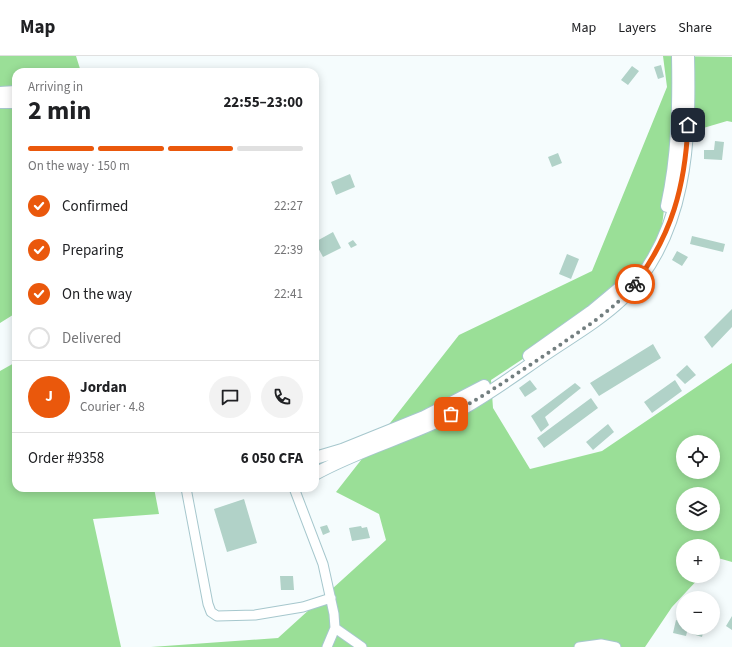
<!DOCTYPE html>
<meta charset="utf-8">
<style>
:root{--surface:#fff;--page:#f2f2f2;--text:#202124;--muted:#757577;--line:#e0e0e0;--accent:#ea580c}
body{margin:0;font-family:"Source Sans 3",sans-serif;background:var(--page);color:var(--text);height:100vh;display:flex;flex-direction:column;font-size:15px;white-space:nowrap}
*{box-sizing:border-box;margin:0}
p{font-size:13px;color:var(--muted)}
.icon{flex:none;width:22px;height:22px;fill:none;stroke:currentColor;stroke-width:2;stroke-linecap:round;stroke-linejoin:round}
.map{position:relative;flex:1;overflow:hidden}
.details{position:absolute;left:12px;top:12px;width:307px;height:424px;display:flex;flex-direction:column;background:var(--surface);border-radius:12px;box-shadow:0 2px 10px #0003}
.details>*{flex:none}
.fabs{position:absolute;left:676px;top:379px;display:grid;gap:8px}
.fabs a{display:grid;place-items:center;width:44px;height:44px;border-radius:50%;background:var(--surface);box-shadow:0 2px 10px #0003;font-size:20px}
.pin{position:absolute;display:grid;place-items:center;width:34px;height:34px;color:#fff;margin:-17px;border-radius:8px;box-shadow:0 2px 6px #0006}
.courier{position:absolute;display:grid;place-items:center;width:40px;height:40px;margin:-20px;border:3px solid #ea580c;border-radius:50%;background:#fff;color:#222;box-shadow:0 1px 5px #0007}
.summary em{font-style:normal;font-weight:700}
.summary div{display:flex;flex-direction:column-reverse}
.summary{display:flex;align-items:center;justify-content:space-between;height:68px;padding:0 16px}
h1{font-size:26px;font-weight:700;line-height:30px}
.bar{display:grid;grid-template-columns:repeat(4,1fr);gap:6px 4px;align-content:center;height:48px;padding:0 16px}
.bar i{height:5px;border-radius:3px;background:var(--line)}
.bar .on{background:var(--accent)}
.bar p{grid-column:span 4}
.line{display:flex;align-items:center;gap:10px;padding:0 16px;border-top:1px solid var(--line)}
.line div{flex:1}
.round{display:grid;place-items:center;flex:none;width:42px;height:42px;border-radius:21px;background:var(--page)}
ol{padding:0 16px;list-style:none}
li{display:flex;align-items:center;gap:12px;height:44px}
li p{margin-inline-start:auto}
li .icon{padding:4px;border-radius:50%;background:var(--accent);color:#fff;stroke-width:4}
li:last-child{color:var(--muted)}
li i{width:22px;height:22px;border:2px solid var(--line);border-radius:50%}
header{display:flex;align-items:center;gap:24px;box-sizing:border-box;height:56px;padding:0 20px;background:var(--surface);border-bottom:1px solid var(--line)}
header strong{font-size:19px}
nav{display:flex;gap:22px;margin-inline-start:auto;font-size:14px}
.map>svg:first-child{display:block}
.forest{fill:#9adf97;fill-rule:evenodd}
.building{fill:#b1d2c8}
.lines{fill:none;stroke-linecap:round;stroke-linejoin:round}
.street-casing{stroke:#a6c7cd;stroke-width:11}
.secondary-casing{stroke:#a6c7cd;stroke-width:14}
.street{stroke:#fff;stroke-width:9}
.secondary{stroke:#fff;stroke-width:12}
.done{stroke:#737f80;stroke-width:4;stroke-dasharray:0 7.2}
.route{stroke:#ea580c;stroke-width:5}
</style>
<header>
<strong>Map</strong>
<nav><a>Map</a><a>Layers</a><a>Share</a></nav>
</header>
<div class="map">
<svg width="732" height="591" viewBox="0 0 732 591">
<rect width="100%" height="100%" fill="#f5fcfd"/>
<path class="forest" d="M0 0H76L81 16H16V257L0 267Z
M663 0 732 1V66L727 65 673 81 659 194 571 271 491 324 493 352 530 413 602 395 732 307V506L718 502 713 507V490H683V520H701L672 551 645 591H151L278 582 386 484 379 458 336 436 459 279 592 215 667 31ZM683 386H713V416H683ZM683 438H713V468H683Z
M16 306V432H154L159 458 93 463 121 591H0V315Z"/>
<path class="building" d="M661 9 664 21 658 23 654 11Z
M632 10 639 15 628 29 621 24Z
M715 85 724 86 722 104 704 103V94H714Z
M558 97 562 107 552 111 548 101Z
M350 118 355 131 336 139 331 126Z
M333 176 341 192 323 201 315 186Z
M692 180 725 188 723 196 690 188Z
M353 184 357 189 351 192 348 187Z
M677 195 688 201 682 210 672 204Z
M567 198 579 203 571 223 559 218Z
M732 253V271L712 292 704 281Z
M653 288 661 302 599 340 590 327Z
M687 309 696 319 685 328 676 319Z
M530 324 537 333 525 341 519 332Z
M675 324 682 335 652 357 644 346Z
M575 327 581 332 545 361 549 369 541 376 531 360Z
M591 342 598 352 544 392 537 382Z
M608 368 614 376 593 394 586 386Z
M244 443 257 487 227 496 214 453Z
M327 469 330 476 323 479 320 471Z
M361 470 362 472 367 471 370 482 352 485 349 472Z
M280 520H293L294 534H281Z
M732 560V574L726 570Z
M676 564 683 566V572H688L686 580 673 577Z
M693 572H704L702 581 692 578Z"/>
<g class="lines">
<defs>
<path id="street" d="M186 432 208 548 211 556 217 560 255 559 303 551 331 542
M294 432 323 508 334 558 335 572 327 591
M335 572 362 591
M579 591 601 588 616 591"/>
<path id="secondary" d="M0 37 16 36
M0 46H16
M667 150C678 100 679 51 678 0
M529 300 591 256 627 226
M315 402 342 394 424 361 484 330
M315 418C358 394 407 381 451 359 486 341 517 317 550 295 574 279 601 263 622 243 687 179 690 85 688 0"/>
</defs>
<use href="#street" class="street-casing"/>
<use href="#secondary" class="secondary-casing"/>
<use href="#street" class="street"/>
<use href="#secondary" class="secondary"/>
</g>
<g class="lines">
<path class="done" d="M451 358C488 338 522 314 557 291 584 272 614 254 635 228"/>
<path class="route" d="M635 228C672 178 685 131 688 69"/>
</g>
</svg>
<div class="fabs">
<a><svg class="icon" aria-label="locate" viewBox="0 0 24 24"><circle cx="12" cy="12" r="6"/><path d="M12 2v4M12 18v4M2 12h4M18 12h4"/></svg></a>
<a><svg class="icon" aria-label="layers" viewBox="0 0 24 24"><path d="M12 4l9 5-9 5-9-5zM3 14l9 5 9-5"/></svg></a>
<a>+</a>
<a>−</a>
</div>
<div class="pin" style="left:451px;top:358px;background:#ea580c"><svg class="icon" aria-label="bag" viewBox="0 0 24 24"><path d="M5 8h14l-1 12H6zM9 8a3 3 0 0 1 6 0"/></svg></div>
<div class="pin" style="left:688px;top:69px;background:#1f2937"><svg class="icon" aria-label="home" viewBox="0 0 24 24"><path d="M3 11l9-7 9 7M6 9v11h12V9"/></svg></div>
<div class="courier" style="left:635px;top:228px"><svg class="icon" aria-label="bike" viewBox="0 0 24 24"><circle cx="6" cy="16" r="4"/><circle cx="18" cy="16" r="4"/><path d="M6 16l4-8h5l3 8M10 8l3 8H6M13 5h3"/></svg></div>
<section class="details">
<div class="summary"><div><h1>2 min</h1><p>Arriving in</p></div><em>22:55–23:00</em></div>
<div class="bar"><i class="on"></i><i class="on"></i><i class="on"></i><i></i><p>On the way · 150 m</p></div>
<ol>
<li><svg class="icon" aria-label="check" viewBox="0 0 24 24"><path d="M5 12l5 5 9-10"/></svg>Confirmed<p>22:27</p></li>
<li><svg class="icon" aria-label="check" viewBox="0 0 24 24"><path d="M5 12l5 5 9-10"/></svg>Preparing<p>22:39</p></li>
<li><svg class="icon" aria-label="check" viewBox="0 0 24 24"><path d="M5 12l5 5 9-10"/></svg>On the way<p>22:41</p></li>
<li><i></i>Delivered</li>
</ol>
<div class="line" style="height:72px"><b class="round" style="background:var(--accent);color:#fff">J</b><div><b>Jordan</b><p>Courier · 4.8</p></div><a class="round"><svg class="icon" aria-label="chat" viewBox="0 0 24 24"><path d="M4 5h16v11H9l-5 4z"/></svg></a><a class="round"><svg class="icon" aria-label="phone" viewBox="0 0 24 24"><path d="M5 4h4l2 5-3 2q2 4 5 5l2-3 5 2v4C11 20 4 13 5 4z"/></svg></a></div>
<div class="line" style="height:52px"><div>Order #9358</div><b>6 050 CFA</b></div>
</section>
</div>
